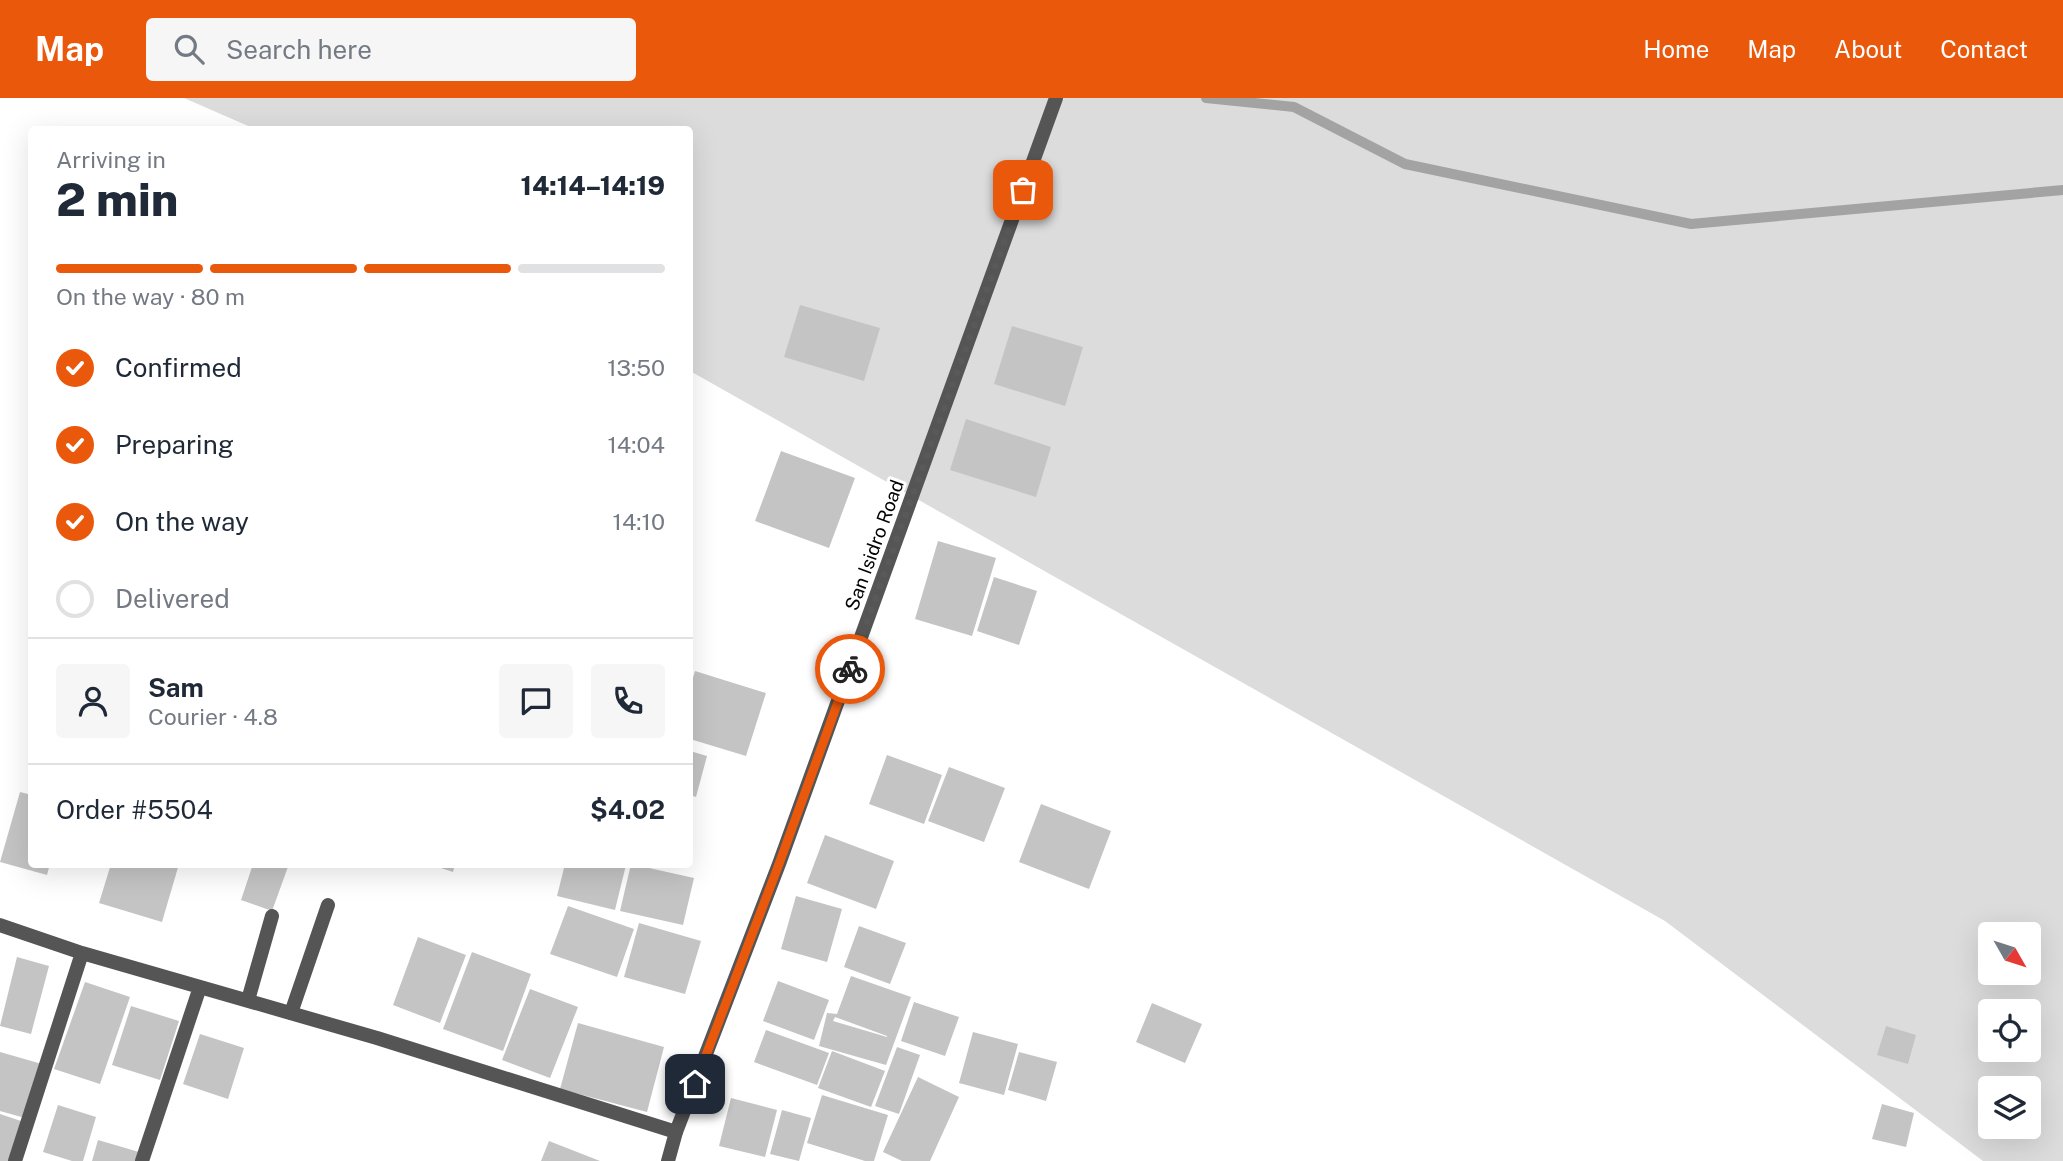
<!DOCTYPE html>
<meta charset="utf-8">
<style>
:root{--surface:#fff;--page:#f6f6f7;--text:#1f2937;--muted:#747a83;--line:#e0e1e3;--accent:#ea580c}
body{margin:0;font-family:"Public Sans",sans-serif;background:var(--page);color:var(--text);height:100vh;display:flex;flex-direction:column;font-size:26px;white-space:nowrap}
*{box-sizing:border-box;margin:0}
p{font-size:23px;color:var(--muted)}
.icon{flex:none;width:38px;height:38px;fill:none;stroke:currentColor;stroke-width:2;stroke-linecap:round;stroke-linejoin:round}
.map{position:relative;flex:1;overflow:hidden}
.details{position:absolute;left:28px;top:28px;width:665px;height:742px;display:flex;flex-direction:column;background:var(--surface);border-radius:7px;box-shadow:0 7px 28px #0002}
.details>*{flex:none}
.needle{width:46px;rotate:129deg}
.buttons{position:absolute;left:1978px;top:824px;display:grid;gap:14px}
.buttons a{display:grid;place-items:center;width:63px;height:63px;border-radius:7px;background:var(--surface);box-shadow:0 7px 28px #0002;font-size:35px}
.pin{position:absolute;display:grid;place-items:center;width:60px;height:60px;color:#fff;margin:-30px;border-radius:14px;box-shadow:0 4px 10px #0006}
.courier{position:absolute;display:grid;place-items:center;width:70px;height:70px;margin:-35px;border:5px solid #ea580c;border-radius:50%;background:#fff;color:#222;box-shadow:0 2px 9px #0007}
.head em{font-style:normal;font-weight:800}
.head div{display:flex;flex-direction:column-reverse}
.head{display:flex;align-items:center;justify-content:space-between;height:119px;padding:0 28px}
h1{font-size:46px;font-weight:800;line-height:52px}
.bar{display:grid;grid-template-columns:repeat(4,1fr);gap:10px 7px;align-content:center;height:84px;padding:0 28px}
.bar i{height:9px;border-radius:5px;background:var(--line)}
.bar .active{background:var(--accent)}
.bar p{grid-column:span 4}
.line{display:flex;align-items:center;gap:18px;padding:0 28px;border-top:2px solid var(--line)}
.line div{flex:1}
.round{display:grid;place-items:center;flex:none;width:74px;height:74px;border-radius:7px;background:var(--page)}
ol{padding:0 28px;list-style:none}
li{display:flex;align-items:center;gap:21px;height:77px}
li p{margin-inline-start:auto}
li .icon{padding:7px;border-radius:50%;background:var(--accent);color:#fff;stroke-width:4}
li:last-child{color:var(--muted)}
li i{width:38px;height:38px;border:4px solid var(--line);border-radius:50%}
header{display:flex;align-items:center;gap:42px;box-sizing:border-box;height:98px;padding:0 35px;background:var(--accent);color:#fff}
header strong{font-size:33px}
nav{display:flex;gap:38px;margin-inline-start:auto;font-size:24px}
.search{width:490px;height:63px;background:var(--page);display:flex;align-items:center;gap:18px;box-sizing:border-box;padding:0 24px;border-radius:7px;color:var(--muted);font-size:26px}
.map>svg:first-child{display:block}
.green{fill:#dcdcdc;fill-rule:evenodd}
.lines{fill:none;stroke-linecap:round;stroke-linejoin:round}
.stream{stroke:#a3a3a3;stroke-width:10}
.building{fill:#c4c4c4;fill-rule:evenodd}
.service{stroke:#555;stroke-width:14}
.minor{stroke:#555;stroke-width:14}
.tertiary{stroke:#555;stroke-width:14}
.done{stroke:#595959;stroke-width:7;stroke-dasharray:0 12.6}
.route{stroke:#ea580c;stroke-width:9}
.labels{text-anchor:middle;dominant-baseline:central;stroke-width:6;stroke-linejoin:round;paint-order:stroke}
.street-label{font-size:19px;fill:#000;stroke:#fff}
</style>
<header>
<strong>Map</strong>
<div class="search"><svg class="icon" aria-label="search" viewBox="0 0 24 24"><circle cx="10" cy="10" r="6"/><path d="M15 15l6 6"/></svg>Search here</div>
<nav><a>Home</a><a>Map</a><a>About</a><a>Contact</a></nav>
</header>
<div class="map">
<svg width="2063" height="1063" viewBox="0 0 2063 1063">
<rect width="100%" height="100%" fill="#fff"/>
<path class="green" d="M184 0H2063V1063H1983L1665 823 690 273V32L255 31ZM1990 836H2028V875H1990ZM1990 914H2028V952H1990ZM1990 990H2028V1029H1990Z"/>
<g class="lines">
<path class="stream" d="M1206 0 1294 9 1405 66 1691 126 2063 92"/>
</g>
<path class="building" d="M800 207 880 230 864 283 784 259Z
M1012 228 1083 249 1065 308 994 286Z
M966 321 1051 349 1036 399 950 372Z
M781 353 855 380 829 450 755 423Z
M938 443 996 460 972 538 915 521Z
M994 479 1037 493 1019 547 977 533Z
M695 573 766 595 746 658 690 641V590Z
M690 653 707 658 696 699 690 697Z
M887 657 942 677 924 726 869 706Z
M949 669 1005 690 984 744 928 723Z
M20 694 32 697V766H50L47 777 0 764Z
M1041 706 1111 733 1089 791 1019 764Z
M825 737 894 763 876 811 807 785Z
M111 766H179L162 824 99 805Z
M253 766H289L272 813 241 802Z
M429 766H455L453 774Z
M565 766 626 767 615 812 557 798Z
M631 766 694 780 683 827 620 813Z
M796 798 842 811 827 864 781 851Z
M568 808 634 831 617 879 550 856Z
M639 825 701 843 685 896 624 879Z
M859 828 906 845 890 886 844 869Z
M418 839 466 857 440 925 393 907Z
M472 854 531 876 503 953 443 931Z
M17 859 49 868 31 936 0 928Z
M851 878 911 899 886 967 819 948 827 915 837 916ZM835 919 887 938V939L833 923Z
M778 883 829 902 814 942 763 923Z
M85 884 130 899 100 986 54 971Z
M530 891 578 909 550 980 502 962Z
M914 904 959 919 945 958 901 943Z
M1152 905 1202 926 1185 965 1136 944Z
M131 908 179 923 160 982 112 967Z
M578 925 664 949 647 1014 560 991Z
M1886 928 1916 937 1908 966 1877 957Z
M766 932 829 955 817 987 754 964Z
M973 934 1018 946 1004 997 959 985Z
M200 936 244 950 228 1001 183 986Z
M897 949 920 957 899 1016 875 1008Z
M832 953 885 973 871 1009 818 990Z
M0 954 42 966 25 1020 0 1013Z
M1019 954 1057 964 1046 1003 1008 992Z
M918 979 959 999 930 1063H902L883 1054Z
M822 997 888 1017 874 1063H865L807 1045Z
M731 1000 777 1012 765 1059 719 1048Z
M1882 1006 1914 1015 1906 1049 1872 1041Z
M58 1007 96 1019 83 1063H72L43 1054Z
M782 1012 811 1020 799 1063 770 1056Z
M0 1016 24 1024 11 1063H0Z
M98 1042 139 1054 136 1063H92Z
M549 1043 600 1063H541Z"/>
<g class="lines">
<path class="service" d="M248 902 272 818
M291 915 328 807"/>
<path class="minor" d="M0 827 82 855 377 940 676 1034
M15 1063 82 855
M142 1063 200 889"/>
<path class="tertiary" d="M668 1063 676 1034 779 766 1056 0"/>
</g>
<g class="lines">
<path class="done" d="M850 571 1023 92"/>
<path class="route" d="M695 986 779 766 850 571"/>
</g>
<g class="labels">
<g class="street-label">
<text transform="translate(874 447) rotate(-70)">San Isidro Road</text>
</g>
</g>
</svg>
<div class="buttons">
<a><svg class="needle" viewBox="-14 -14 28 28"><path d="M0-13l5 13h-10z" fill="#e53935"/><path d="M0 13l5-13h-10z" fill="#747a83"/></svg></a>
<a><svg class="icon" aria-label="locate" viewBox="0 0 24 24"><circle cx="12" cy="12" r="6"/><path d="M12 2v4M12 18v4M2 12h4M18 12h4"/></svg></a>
<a><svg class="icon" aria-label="layers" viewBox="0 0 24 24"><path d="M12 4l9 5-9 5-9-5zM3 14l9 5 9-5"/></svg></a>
</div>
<div class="pin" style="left:1023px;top:92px;background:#ea580c"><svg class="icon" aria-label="bag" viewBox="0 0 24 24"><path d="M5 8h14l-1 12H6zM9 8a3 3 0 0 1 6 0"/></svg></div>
<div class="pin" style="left:695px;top:986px;background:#1f2937"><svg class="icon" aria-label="home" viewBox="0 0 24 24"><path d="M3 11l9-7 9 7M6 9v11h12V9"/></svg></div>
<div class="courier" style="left:850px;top:571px"><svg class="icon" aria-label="bike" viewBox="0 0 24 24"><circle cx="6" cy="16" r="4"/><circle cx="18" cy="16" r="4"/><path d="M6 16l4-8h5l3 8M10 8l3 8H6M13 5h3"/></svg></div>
<section class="details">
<div class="head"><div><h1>2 min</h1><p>Arriving in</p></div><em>14:14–14:19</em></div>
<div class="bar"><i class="active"></i><i class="active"></i><i class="active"></i><i></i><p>On the way · 80 m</p></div>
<ol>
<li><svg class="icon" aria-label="check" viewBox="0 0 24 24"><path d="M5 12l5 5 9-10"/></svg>Confirmed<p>13:50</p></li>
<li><svg class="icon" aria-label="check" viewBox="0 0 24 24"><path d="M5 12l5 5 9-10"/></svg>Preparing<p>14:04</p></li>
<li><svg class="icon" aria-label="check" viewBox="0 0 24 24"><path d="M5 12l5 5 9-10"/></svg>On the way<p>14:10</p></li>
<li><i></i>Delivered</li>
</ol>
<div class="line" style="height:126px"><a class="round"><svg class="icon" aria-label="person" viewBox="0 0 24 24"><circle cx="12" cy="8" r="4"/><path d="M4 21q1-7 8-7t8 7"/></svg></a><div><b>Sam</b><p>Courier · 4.8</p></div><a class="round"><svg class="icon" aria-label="chat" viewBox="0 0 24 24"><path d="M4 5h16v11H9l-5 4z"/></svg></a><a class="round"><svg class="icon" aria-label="phone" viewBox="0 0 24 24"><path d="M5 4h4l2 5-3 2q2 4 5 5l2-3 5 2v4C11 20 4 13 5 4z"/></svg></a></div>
<div class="line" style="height:91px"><div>Order #5504</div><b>$4.02</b></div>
</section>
</div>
